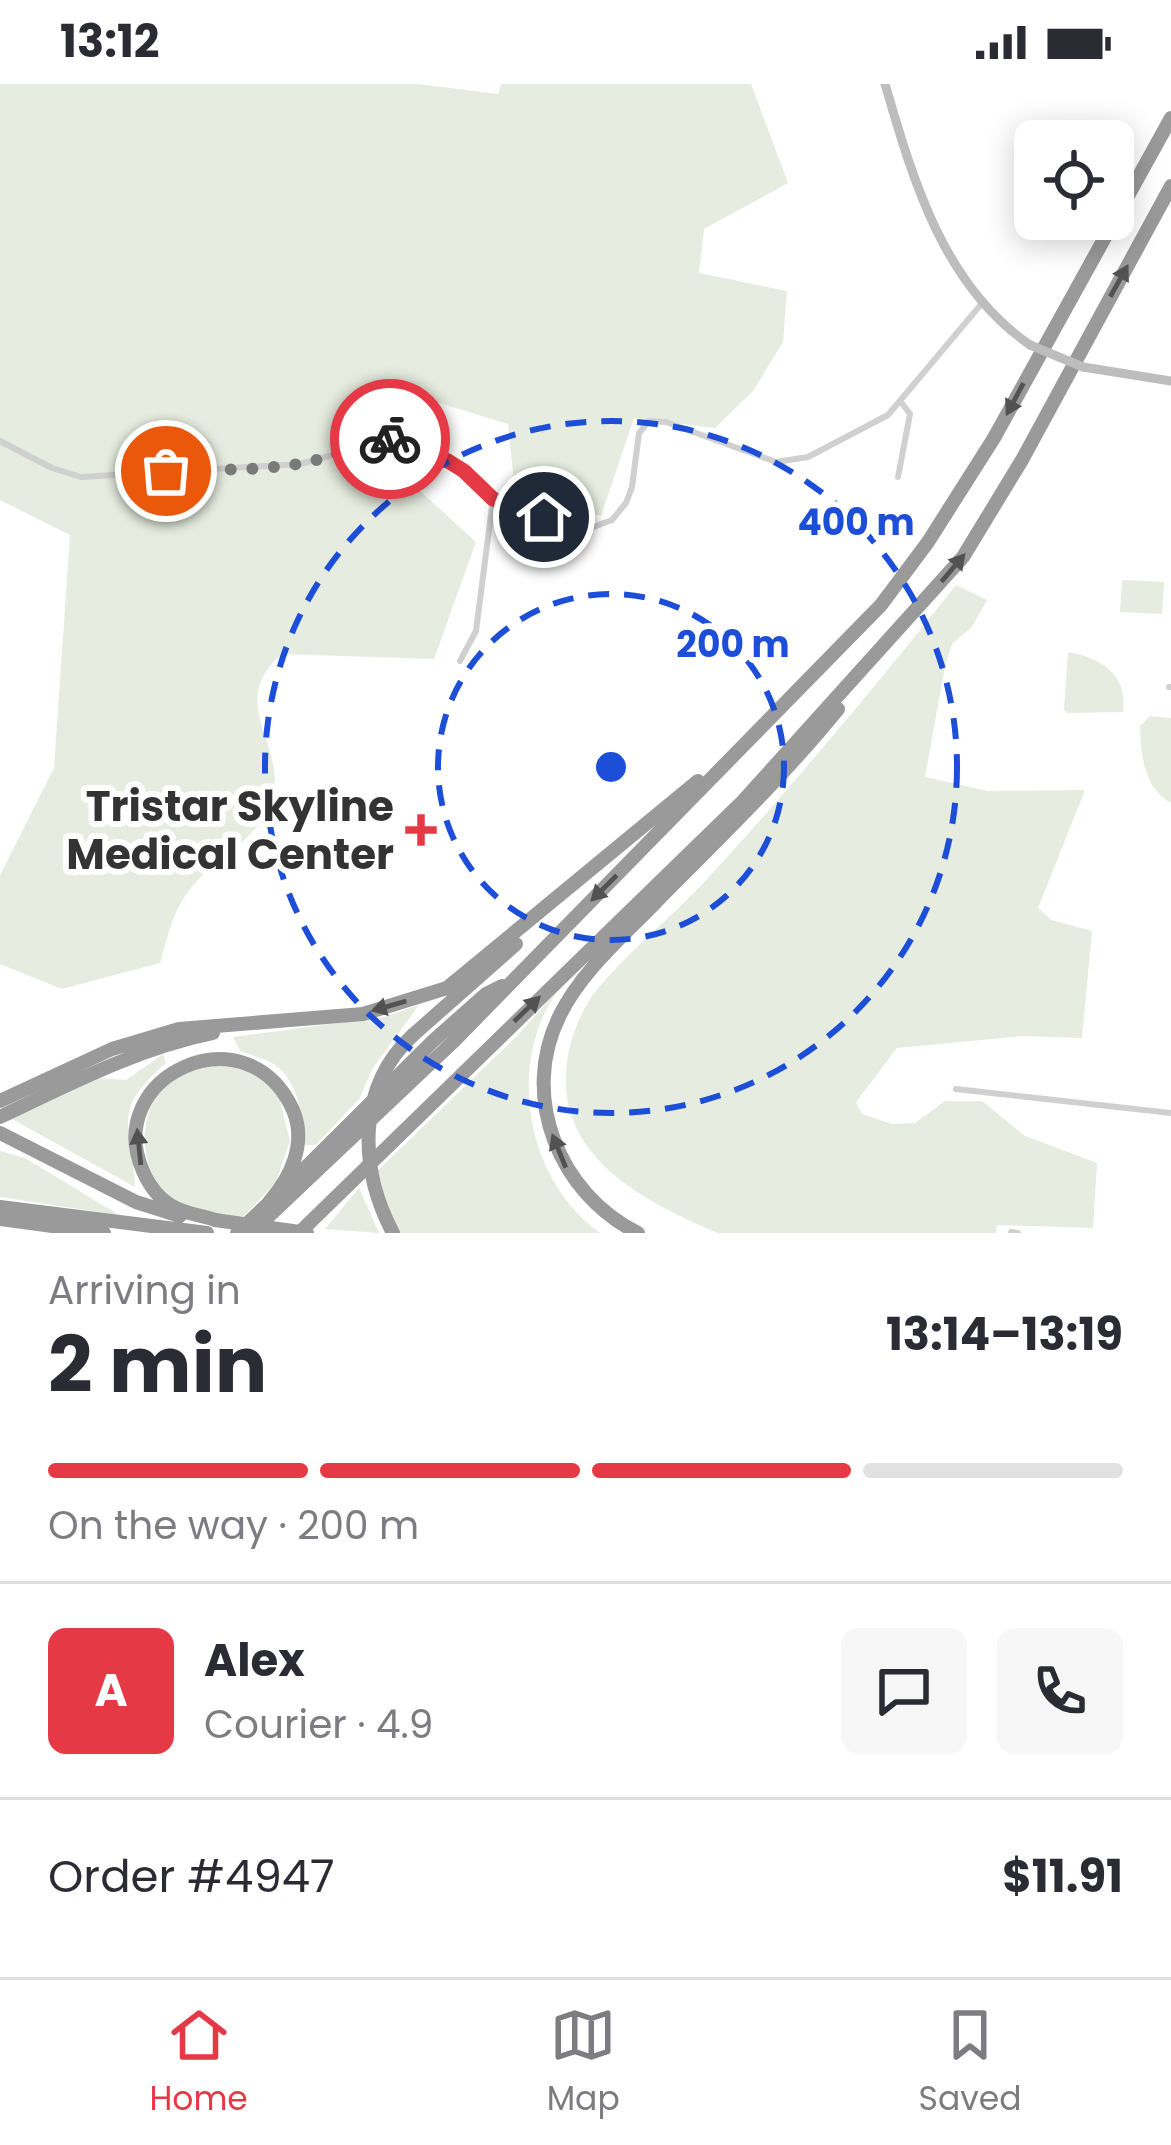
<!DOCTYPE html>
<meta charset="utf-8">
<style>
:root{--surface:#fff;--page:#f7f7f7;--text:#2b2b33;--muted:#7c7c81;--line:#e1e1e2;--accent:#e63946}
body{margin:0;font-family:Poppins,sans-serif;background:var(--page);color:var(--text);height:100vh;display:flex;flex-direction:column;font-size:45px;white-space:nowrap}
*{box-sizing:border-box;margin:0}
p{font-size:39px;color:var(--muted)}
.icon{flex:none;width:66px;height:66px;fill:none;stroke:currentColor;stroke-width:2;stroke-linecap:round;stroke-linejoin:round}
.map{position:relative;height:1149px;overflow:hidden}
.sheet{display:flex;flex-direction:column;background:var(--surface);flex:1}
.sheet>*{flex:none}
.fabs{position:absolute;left:1014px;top:36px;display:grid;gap:24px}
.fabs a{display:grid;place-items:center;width:120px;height:120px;border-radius:18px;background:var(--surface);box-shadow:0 6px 30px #0003;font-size:60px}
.pin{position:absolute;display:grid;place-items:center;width:102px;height:102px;color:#fff;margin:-51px;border:6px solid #fff;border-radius:50%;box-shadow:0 3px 12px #0007}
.courier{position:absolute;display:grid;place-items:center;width:120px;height:120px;margin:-60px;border:9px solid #e63946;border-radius:50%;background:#fff;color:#222;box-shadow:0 3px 15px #0007}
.overview em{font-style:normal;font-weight:700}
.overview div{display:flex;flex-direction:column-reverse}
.overview{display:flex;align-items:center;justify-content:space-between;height:204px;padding:0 48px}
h1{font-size:78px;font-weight:700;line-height:90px}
.bar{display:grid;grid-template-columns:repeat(4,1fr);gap:18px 12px;align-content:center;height:144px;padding:0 48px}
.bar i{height:15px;border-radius:9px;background:var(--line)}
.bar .current{background:var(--accent)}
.bar p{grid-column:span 4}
.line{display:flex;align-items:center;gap:30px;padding:0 48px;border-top:3px solid var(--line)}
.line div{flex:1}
.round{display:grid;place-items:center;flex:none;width:126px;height:126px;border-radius:18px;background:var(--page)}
.status{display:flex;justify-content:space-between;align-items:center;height:84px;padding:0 60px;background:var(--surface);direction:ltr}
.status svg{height:33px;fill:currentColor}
.tab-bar{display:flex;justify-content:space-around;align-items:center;height:168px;border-top:3px solid var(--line);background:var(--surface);font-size:33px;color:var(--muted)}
.tab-bar a{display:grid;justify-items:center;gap:6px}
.tab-bar .current{color:var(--accent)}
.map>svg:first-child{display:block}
.green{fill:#e6ecdf}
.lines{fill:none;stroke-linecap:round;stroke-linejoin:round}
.minor{stroke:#d0d0d0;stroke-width:6}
.secondary{stroke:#bdbdbd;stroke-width:9}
.motorway{stroke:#9a9a9a;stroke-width:14}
.secondary-bridge{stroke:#bdbdbd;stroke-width:9}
.motorway-bridge{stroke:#9a9a9a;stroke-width:14}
.oneway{fill:#525252}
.done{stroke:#7a7a7a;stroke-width:12;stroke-dasharray:0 21.6}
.route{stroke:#e63946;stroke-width:15}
.ring{fill:none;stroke:#1d4ed8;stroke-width:6;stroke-dasharray:21 15}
.poi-dot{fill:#e63946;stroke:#fff;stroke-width:4.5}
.labels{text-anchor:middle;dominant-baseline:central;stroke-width:12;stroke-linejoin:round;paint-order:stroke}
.poi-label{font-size:42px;font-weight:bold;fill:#333;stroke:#fff;text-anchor:end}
.centre{fill:#1d4ed8;stroke:#fff;stroke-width:6}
.ring-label{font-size:36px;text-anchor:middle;font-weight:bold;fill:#1d4ed8;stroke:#fff;stroke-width:12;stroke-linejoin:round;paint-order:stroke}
</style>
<div class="status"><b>13:12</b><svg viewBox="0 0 49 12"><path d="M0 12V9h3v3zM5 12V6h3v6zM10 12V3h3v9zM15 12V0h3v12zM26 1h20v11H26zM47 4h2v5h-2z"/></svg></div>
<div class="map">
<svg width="1171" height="1149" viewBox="0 0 1171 1149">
<rect width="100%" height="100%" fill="#fff"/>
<path class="green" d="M0 0H418L498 10 501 0H751L788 99 704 145 699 189 787 207 783 258 753 307 715 344 634 334 601 432 515 408 508 340 371 298 374 365 476 458 434 575 282 570C226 618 285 660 273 710 262 760 205 776 182 817 171 834 166 860 160 879L62 905 0 880V791L54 684 70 451 0 416Z
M1122 496 1164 498 1162 530 1120 528Z
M956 501 987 516 972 543 952 560 945 583 925 693 988 707 1085 706 1038 824 1051 836 1092 847 1082 954 1023 952 897 964 856 1018 862 1030 892 1040 915 1039 945 1017H982L1025 1052 1097 1079 1093 1144 997 1141 996 1149H718C649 1120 561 1077 566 989 567 961 580 926 598 904 631 865 673 832 708 794 795 699 876 602 956 501Z
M1068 568C1102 574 1128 591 1123 628L1067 629 1064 625Z
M1150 632 1171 634V719C1143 703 1141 671 1140 642Z
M559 905C505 978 526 1097 600 1149H398L374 1090 518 951Z
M419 921 372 985 360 1014 316 1061H305C303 1035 299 1001 278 983 269 976 251 971 240 967L233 953 384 933Z
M163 970 166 979C108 1029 133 1040 135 1103L10 1034 98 994 126 996Z
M227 978 262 994 279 1013 290 1057 276 1098 243 1133C220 1129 187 1129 169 1113 130 1075 139 1006 189 984 199 979 216 980 227 978Z
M0 1067 25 1074 119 1131 0 1113Z
M359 1104 379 1149 325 1145Z"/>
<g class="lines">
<path class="minor" d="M0 357 52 384 81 393 300 380 340 369 373 353H383L448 377 464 387 493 415 588 445 612 436 626 419 632 403 639 349 649 337 666 338 776 378 808 373 888 331 983 218
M898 393 910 330 901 318
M460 577 476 547 493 415
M1169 603H1171
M956 1005 1171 1029
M1011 1148 1018 1149"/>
<path class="secondary" d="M885 0C913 96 943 201 1030 261
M1083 283 1171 297"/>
<path class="motorway" d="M413 951 516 860
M0 1017 112 965 179 945 363 930 447 904 698 697
M0 1033C70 1000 136 965 213 949
M0 1049 136 1118 180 1132
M290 1099 433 957 486 910 502 902
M0 1123 207 1149
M0 1135 104 1149
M215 1136C201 1131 185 1130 172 1122 158 1114 149 1101 143 1087 101 992 247 924 293 1026 307 1059 291 1093 269 1118
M237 1149 274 1114
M251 1149 453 958 881 521 928 458 994 354 1171 34
M299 1149 743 717 963 473 1022 376 1171 102
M638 1149C559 1110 519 1012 560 931 581 888 622 853 655 819 718 755 782 694 838 625"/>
<path class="secondary-bridge" d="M1030 261 1083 283"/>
<path class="motorway-bridge" d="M215 1136 307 1149
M393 1149C359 1085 356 1003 413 951"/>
</g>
<defs><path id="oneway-solid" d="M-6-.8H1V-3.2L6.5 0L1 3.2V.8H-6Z" transform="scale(3)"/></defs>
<g class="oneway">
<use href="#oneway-solid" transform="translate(1119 197) rotate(-61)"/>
<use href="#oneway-solid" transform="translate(1015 315) rotate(118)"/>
<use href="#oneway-solid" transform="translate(953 484) rotate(-50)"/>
<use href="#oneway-solid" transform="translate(604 804) rotate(135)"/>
<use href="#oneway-solid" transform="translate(389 922) rotate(164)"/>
<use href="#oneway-solid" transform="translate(527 925) rotate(-44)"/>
<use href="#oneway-solid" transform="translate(139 1063) rotate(-96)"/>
<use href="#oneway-solid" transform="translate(559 1067) rotate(-112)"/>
</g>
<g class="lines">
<path class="done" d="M166 387C219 384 276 389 327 373 349 366 366 351 390 355"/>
<path class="route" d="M390 355 448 377 464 387 493 415 544 433"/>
</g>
<g class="ring">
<circle cx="611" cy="683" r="173"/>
<circle cx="611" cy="683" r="346"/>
</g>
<path class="poi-dot" d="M415 728h12v12h12v12h-12v12h-12v-12h-12v-12h12z"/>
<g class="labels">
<g class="poi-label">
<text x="394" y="722">Tristar Skyline<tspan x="394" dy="48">Medical Center</tspan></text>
</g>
</g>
<circle cx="611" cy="683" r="18" class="centre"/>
<g class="ring-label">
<text x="856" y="451">400 m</text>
<text x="733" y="573">200 m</text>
</g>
</svg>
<div class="fabs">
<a><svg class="icon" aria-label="locate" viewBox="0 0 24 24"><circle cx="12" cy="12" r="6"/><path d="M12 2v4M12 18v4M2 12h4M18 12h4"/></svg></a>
</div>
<div class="pin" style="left:166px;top:387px;background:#ea580c"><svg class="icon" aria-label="bag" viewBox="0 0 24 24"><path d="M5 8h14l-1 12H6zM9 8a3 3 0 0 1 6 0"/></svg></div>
<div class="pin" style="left:544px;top:433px;background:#1f2937"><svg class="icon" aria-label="home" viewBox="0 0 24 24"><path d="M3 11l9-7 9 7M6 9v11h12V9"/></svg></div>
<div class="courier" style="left:390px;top:355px"><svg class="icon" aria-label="bike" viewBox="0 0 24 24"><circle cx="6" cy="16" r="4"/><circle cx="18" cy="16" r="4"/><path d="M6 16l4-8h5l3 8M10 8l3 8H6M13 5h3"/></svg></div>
</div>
<section class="sheet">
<div class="overview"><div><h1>2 min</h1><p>Arriving in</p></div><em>13:14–13:19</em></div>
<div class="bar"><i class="current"></i><i class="current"></i><i class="current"></i><i></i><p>On the way · 200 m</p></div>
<div class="line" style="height:216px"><b class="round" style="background:var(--accent);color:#fff">A</b><div><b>Alex</b><p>Courier · 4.9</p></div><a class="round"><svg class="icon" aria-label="chat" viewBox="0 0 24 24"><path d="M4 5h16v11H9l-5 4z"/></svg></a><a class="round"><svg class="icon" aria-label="phone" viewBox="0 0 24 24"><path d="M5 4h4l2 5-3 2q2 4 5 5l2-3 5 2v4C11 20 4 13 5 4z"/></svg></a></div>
<div class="line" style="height:156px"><div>Order #4947</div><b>$11.91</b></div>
</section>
<nav class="tab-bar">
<a class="current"><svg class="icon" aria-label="home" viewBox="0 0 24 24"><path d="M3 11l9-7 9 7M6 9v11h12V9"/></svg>Home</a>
<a><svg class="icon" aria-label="map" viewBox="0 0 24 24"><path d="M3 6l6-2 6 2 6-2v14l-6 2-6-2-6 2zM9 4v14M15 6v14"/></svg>Map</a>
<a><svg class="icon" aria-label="saved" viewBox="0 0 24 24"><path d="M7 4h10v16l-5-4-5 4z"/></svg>Saved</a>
</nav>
